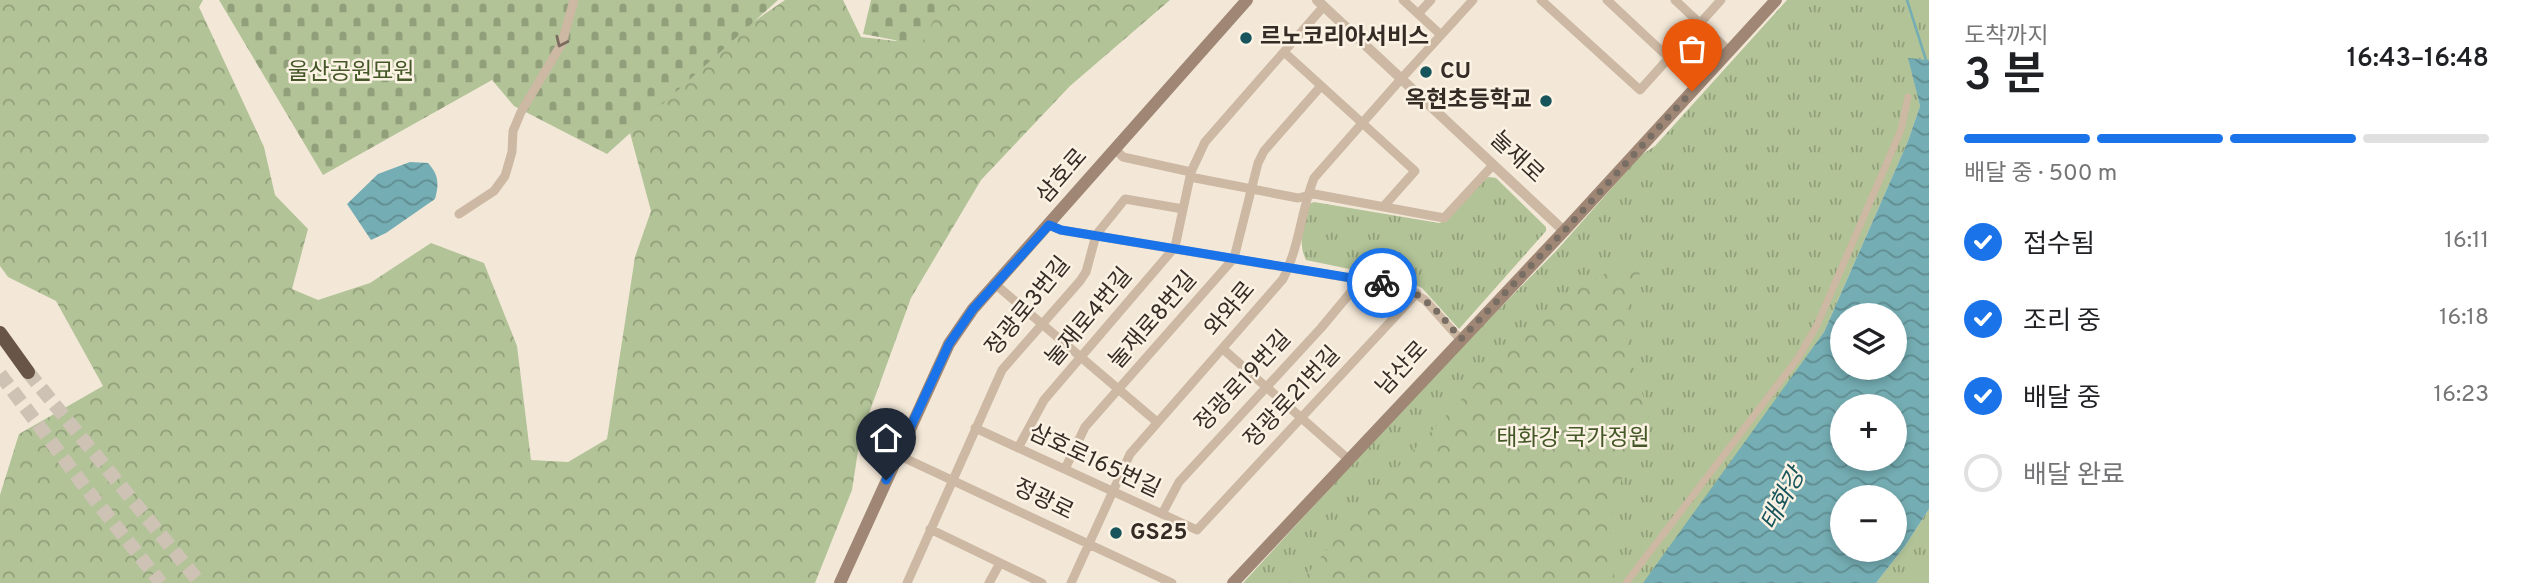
<!DOCTYPE html>
<html lang="ko">
<meta charset="utf-8">
<style>
:root{--surface:#fff;--page:#f2f2f2;--text:#202124;--muted:#757577;--line:#e0e0e0;--accent:#1a73e8}
body{margin:0;font-family:Overpass,"Noto Sans KR",sans-serif;background:var(--page);color:var(--text);height:100vh;display:flex;flex-direction:column;font-size:26px;white-space:nowrap}
*{box-sizing:border-box;margin:0}
p{font-size:23px;color:var(--muted)}
.icon{flex:none;width:38px;height:38px;fill:none;stroke:currentColor;stroke-width:2;stroke-linecap:round;stroke-linejoin:round}
.map{position:relative;flex:1;overflow:hidden}
.side{display:flex;flex-direction:column;background:var(--surface);width:595px}
.side>*{flex:none}
.buttons{position:absolute;left:1830px;top:303px;display:grid;gap:14px}
.buttons a{display:grid;place-items:center;width:77px;height:77px;border-radius:50%;background:var(--surface);box-shadow:0 4px 10px #0003;font-size:35px}
.pin{position:absolute;display:grid;place-items:center;width:60px;height:60px;color:#fff;margin:-72px -30px;border-radius:50% 50% 50% 0;rotate:-45deg;box-shadow:0 0 7px #0007}
.pin .icon{rotate:45deg}
.courier{position:absolute;display:grid;place-items:center;width:70px;height:70px;margin:-35px;border:5px solid #1a73e8;border-radius:50%;background:#fff;color:#222;box-shadow:0 2px 9px #0007}
.headline em{font-style:normal;font-weight:600}
.headline div{display:flex;flex-direction:column-reverse}
.headline{display:flex;align-items:center;justify-content:space-between;height:119px;padding:0 35px}
h1{font-size:46px;font-weight:600;line-height:52px}
.bar{display:grid;grid-template-columns:repeat(4,1fr);gap:10px 7px;align-content:center;height:84px;padding:0 35px}
.bar i{height:9px;border-radius:5px;background:var(--line)}
.bar .active{background:var(--accent)}
.bar p{grid-column:span 4}
ol{padding:0 35px;list-style:none}
li{display:flex;align-items:center;gap:21px;height:77px}
li p{margin-inline-start:auto}
li .icon{padding:7px;border-radius:50%;background:var(--accent);color:#fff;stroke-width:4}
li:last-child{color:var(--muted)}
li i{width:38px;height:38px;border:4px solid var(--line);border-radius:50%}
main{display:flex;flex:1;min-height:0}
.map>svg:first-child{display:block}
.grass{fill:url(#grass-tufts)}
.forest{fill:url(#forest-crowns)}
.cemetery{fill:url(#cemetery-stones)}
.water{fill:url(#water-waves);fill-rule:evenodd}
.lines{fill:none;stroke-linecap:round;stroke-linejoin:round}
.stream{stroke:#74adb3;stroke-width:2.5}
.trunk-tunnel{stroke:#cdc2b4;stroke-width:14;stroke-dasharray:14 7;stroke-linecap:butt}
.pedestrian{stroke:#ccb8a3;stroke-width:7}
.minor{stroke:#ccb8a3;stroke-width:9}
.tertiary{stroke:#ccb8a3;stroke-width:10}
.secondary{stroke:#a08674;stroke-width:12}
.trunk{stroke:#695448;stroke-width:14}
.oneway{stroke:#7a6b5e}
.done{stroke:#786e64;stroke-width:7;stroke-dasharray:0 12.6}
.route{stroke:#1a73e8;stroke-width:9}
.poi-dot{fill:#18545b;stroke:#fbf2e4;stroke-width:2.5}
.labels{text-anchor:middle;dominant-baseline:central;stroke-width:5;stroke-linejoin:round;paint-order:stroke}
.poi-label{font-size:23px;font-weight:bold;fill:#362c26;stroke:#fbf2e4;text-anchor:start}
.park-label{font-size:23px;fill:#435727;stroke:#fbf2e4}
.street-label{font-size:23px;fill:#362c26;stroke:#fbf2e4}
.water-label{font-size:24px;font-style:italic;fill:#18545b;stroke:#fbf2e4}
</style>
<main>
<div class="map">
<svg width="1929" height="583" viewBox="0 0 1929 583">
<defs>
<pattern id="grass-tufts" width="24" height="20" patternUnits="userSpaceOnUse" patternTransform="scale(1.75)"><rect width="24" height="20" fill="#b2c397"/><path d="M3 7l-1-3M5 7V3M7 7l1-3M15 17l-1-3M17 17v-4M19 17l1-3" fill="none" stroke="#929f7b"/></pattern>
<pattern id="forest-crowns" width="20" height="18" patternUnits="userSpaceOnUse" patternTransform="scale(1.75)"><rect width="20" height="18" fill="#b2c397"/><path d="M2 6a3 3 0 1 1 6 0M12 15a3 3 0 1 1 6 0" fill="none" stroke="#929f7b"/></pattern>
<pattern id="cemetery-stones" width="16" height="16" patternUnits="userSpaceOnUse" patternTransform="scale(1.75)"><rect width="16" height="16" fill="#b2c397"/><path d="M2 7V4a2 2 0 0 1 4 0v3zM10 15v-3a2 2 0 0 1 4 0v3z" fill="#929f7b"/></pattern>
<pattern id="water-waves" width="16" height="10" patternUnits="userSpaceOnUse" patternTransform="scale(1.75)"><rect width="16" height="10" fill="#74adb3"/><path d="M0 5q4-4 8 0t8 0" fill="none" stroke="#608d91"/></pattern>
</defs>
<rect width="100%" height="100%" fill="#f3e8d8"/>
<path class="grass" d="M1787 0H1929V60L1909 59 1920 106 1908 141 1824 332 1732 464 1644 583H1243L1430 379 1557 250 1641 155 1655 146Z
M1489 177 1496 178 1546 227V231L1459 329 1422 288 1407 281 1306 260C1297 242 1304 224 1309 204L1314 202 1439 223 1446 221 1484 179Z
M1929 509V583H1876L1905 546Z"/>
<path class="forest" d="M0 0H203L199 7 264 147 275 195 308 229 292 289 318 300 370 283 431 243 484 263 517 346 531 460 568 462 607 439 635 257 651 211 630 133 734 35 785 0H843L861 37 896 41 940 0H1170L1070 86 981 180 911 298 860 438 852 490 815 583H0V495L19 434 103 386 56 301 8 277 0 266Z
M1619 266 1636 268 1640 273C1636 282 1632 290 1629 299 1617 333 1638 382 1650 414 1629 454 1613 493 1610 539 1609 554 1616 569 1614 583H1300L1366 501 1539 316 1584 285Z"/>
<path class="cemetery" d="M219 0H778L607 154 514 106 492 80 323 175Z
M871 0H944L921 45 863 34Z"/>
<path class="water" d="M1908 58 1929 60V509L1905 546 1876 583H1643L1824 332 1908 141 1920 106ZM1843 315H1895V368H1843ZM1843 406H1895V458H1843ZM1843 497H1895V550H1843Z
M410 162 428 163C439 175 439 184 435 199L386 233 371 240 347 204 378 174Z"/>
<g class="lines">
<path class="stream" d="M1907 0 1926 60"/>
<path class="trunk-tunnel" d="M28 372 200 583
M0 374 85 487 161 583"/>
<path class="pedestrian" d="M1626 583 1798 358 1817 325 1901 130 1908 97"/>
<path class="minor" d="M1403 0 1441 35
M1541 0 1640 90 1721 0
M1607 0 1669 58
M1675 0 1728 50
M1418 14 1431 0
M1284 52 1415 171 1383 207
M1115 149 1123 157 1191 172
M1190 177 1298 198 1314 194 1444 218 1493 165
M459 214 494 191 505 176 512 152 513 131 521 112 562 43 574 0
M1049 225 1061 230 1404 287 1425 300 1460 339
M995 284 1157 422
M1223 349 1348 459
M975 428 1197 530 1417 293
M1018 448 1044 400 1175 247 1191 172 1205 142 1324 6
M898 455 1172 583
M1065 469 1085 427 1234 258 1258 163 1264 151 1321 86
M1162 514 1179 482 1321 328 1361 280
M930 529 1042 583
M907 583 1002 370 1080 281 1086 272 1096 235 1125 199 1183 209
M989 583 1000 563
M1071 583 1130 454 1283 279C1299 248 1301 211 1314 178L1401 79 1473 0"/>
<path class="tertiary" d="M1317 0 1564 231"/>
<path class="secondary" d="M840 583 949 344 973 309 1247 0
M1233 583 1564 231 1776 0"/>
<path class="trunk" d="M0 333 28 372"/>
</g>
<defs><path id="oneway-chevron" d="M-2-3.5L2.5 0L-2 3.5" fill="none" stroke-width="1.6" stroke-linecap="round" stroke-linejoin="round" transform="scale(1.75)"/></defs>
<use class="oneway" href="#oneway-chevron" transform="translate(561 42) rotate(115)"/>
<g class="lines">
<path class="done" d="M1382 283C1419 286 1438 312 1461 339L1564 231 1692 91"/>
<path class="route" d="M886 480 949 344 973 309 1049 225 1061 230 1382 283"/>
</g>
<g class="poi-dot">
<circle cx="1246" cy="38" r="7"/>
<circle cx="1426" cy="72" r="7"/>
<circle cx="1546" cy="101" r="7"/>
<circle cx="1116" cy="533" r="7"/>
</g>
<g class="labels">
<g class="poi-label">
<text x="1260" y="38">르노코리아서비스</text>
<text x="1440" y="72">CU</text>
<text x="1532" y="101" text-anchor="end">옥현초등학교</text>
<text x="1130" y="533">GS25</text>
</g>
<g class="park-label">
<text x="351" y="73">울산공원묘원</text>
<text x="1573" y="439">태화강 국가정원</text>
</g>
<g class="street-label">
<text transform="translate(1516 158) rotate(43)">눌재로</text>
<text transform="translate(1063 177) rotate(-49)">삼호로</text>
<text transform="translate(1029 307) rotate(-51)">정광로3번길</text>
<text transform="translate(1231 310) rotate(-50)">와와로</text>
<text transform="translate(1090 318) rotate(-50)">눌재로4번길</text>
<text transform="translate(1154 321) rotate(-49)">눌재로8번길</text>
<text transform="translate(1403 369) rotate(-47)">남산로</text>
<text transform="translate(1244 382) rotate(-47)">정광로19번길</text>
<text transform="translate(1293 398) rotate(-47)">정광로21번길</text>
<text transform="translate(1094 462) rotate(25)">삼호로165번길</text>
<text transform="translate(1043 501) rotate(26)">정광로</text>
</g>
<g class="water-label">
<text transform="translate(1784 500) rotate(-62)">태화강</text>
</g>
</g>
</svg>
<div class="buttons">
<a><svg class="icon" aria-label="layers" viewBox="0 0 24 24"><path d="M12 4l9 5-9 5-9-5zM3 14l9 5 9-5"/></svg></a>
<a>+</a>
<a>−</a>
</div>
<div class="pin" style="left:1692px;top:91px;background:#ea580c"><svg class="icon" aria-label="bag" viewBox="0 0 24 24"><path d="M5 8h14l-1 12H6zM9 8a3 3 0 0 1 6 0"/></svg></div>
<div class="pin" style="left:886px;top:480px;background:#1f2937"><svg class="icon" aria-label="home" viewBox="0 0 24 24"><path d="M3 11l9-7 9 7M6 9v11h12V9"/></svg></div>
<div class="courier" style="left:1382px;top:283px"><svg class="icon" aria-label="bike" viewBox="0 0 24 24"><circle cx="6" cy="16" r="4"/><circle cx="18" cy="16" r="4"/><path d="M6 16l4-8h5l3 8M10 8l3 8H6M13 5h3"/></svg></div>
</div>
<section class="side">
<div class="headline"><div><h1>3 분</h1><p>도착까지</p></div><em>16:43–16:48</em></div>
<div class="bar"><i class="active"></i><i class="active"></i><i class="active"></i><i></i><p>배달 중 · 500 m</p></div>
<ol>
<li><svg class="icon" aria-label="check" viewBox="0 0 24 24"><path d="M5 12l5 5 9-10"/></svg>접수됨<p>16:11</p></li>
<li><svg class="icon" aria-label="check" viewBox="0 0 24 24"><path d="M5 12l5 5 9-10"/></svg>조리 중<p>16:18</p></li>
<li><svg class="icon" aria-label="check" viewBox="0 0 24 24"><path d="M5 12l5 5 9-10"/></svg>배달 중<p>16:23</p></li>
<li><i></i>배달 완료</li>
</ol>
</section>
</main>
